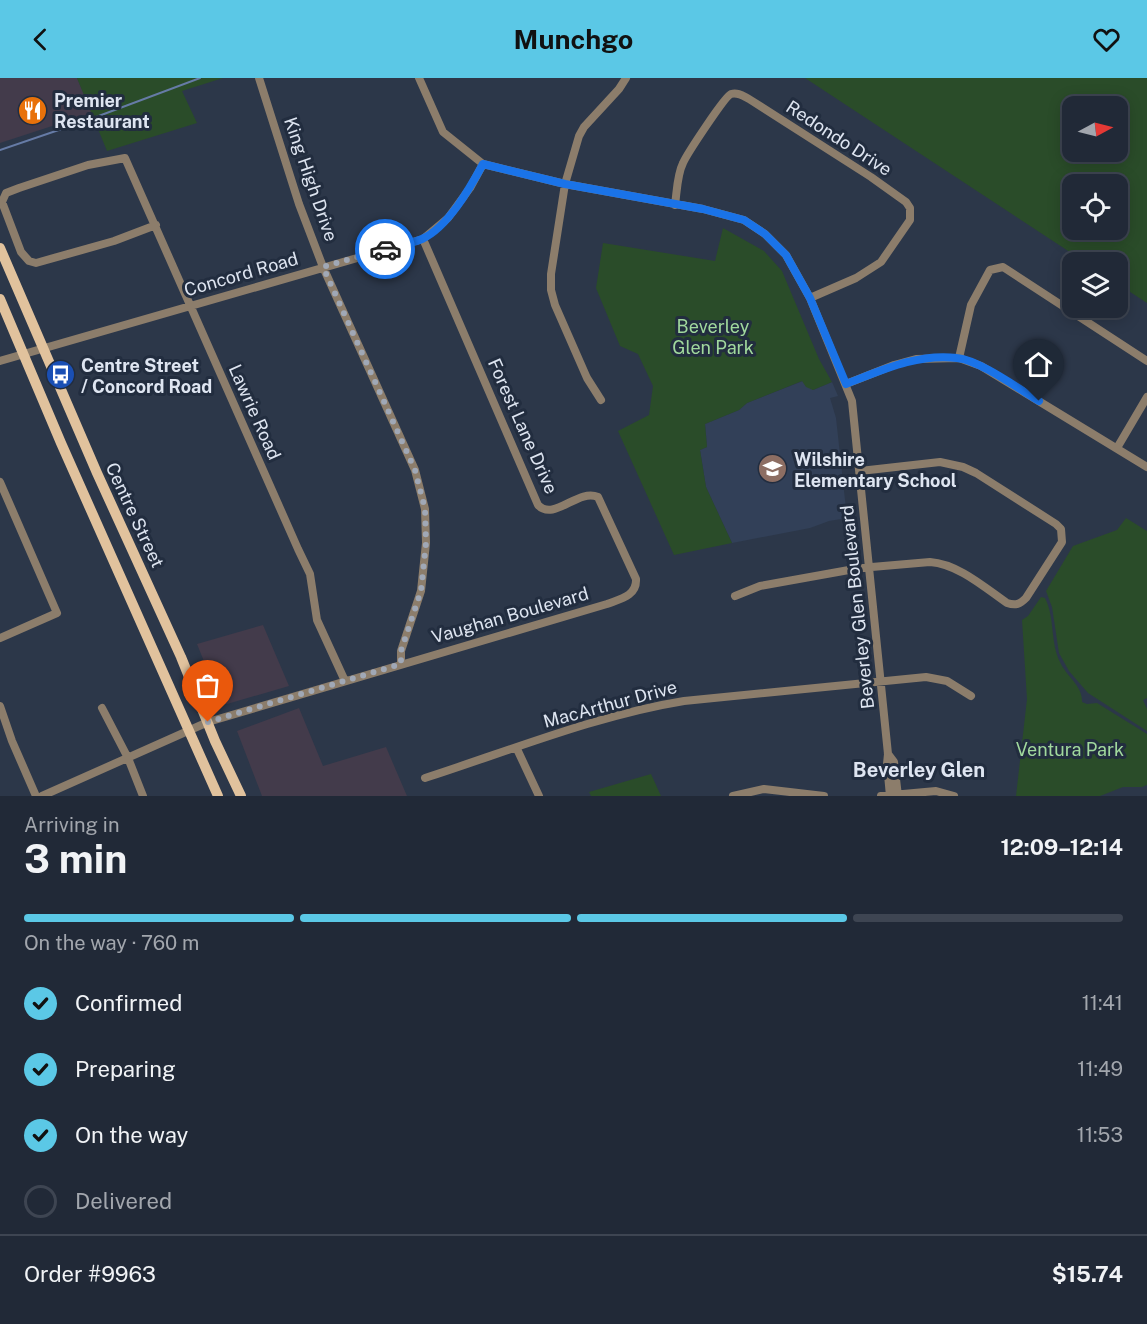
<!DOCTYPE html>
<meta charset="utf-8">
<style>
:root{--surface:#212937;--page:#2d3542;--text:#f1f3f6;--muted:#a2a6ad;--line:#3e4552;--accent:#5bc8e6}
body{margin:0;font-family:"Public Sans",sans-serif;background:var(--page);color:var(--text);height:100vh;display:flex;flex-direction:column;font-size:22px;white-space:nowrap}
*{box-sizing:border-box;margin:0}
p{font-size:20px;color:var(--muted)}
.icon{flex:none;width:33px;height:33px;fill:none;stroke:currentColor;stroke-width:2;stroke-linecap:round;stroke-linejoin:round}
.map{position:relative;height:718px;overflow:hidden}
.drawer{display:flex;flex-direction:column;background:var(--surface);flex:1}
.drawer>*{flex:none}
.needle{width:39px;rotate:83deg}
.tools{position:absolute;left:1062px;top:18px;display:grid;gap:12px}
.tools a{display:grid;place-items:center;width:66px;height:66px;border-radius:12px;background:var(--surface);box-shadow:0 3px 15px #0003,0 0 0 2px var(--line);font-size:30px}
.pin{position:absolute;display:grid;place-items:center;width:51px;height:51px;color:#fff;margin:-62px -26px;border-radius:50% 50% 50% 0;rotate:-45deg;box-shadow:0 0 6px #0007}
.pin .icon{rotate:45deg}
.courier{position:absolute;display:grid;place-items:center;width:60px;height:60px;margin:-30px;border:4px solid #1a73e8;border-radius:50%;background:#fff;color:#222;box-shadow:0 2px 8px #0007}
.headline em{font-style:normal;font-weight:700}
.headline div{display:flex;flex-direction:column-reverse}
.headline{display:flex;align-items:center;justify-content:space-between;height:102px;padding:0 24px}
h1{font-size:39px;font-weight:700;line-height:45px}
.bar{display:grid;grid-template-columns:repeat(4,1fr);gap:9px 6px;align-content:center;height:72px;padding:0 24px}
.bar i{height:8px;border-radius:4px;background:var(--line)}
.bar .selected{background:var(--accent)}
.bar p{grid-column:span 4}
.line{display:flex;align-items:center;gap:15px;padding:0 24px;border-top:2px solid var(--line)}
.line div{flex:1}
ol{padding:0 24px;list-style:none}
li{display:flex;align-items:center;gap:18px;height:66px}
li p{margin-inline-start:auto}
li .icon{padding:6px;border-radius:50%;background:var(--accent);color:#111;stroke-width:4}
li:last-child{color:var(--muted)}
li i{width:33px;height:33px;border:3px solid var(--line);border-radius:50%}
header{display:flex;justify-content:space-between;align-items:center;height:78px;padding:0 24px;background:var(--accent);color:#111;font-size:27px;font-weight:700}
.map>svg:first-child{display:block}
.commercial{fill:#433b4b}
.built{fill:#324058}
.green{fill:#2a4c29;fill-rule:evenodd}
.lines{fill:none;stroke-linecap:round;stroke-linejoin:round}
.stream{stroke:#667ba6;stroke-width:2}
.minor{stroke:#8c7d6b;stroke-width:8}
.major{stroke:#e1c29d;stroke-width:10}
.done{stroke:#a0a8b6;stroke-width:6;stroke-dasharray:0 10.8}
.route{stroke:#1a73e8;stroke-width:8}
.labels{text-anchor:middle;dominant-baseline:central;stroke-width:6;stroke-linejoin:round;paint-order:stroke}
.poi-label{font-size:18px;font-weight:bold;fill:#dee5f1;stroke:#222d3f;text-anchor:start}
.street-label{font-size:18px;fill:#dee5f1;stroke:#222d3f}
.park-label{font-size:18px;fill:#a1d99d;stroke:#222d3f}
.neighbourhood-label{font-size:20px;font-weight:bold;fill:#dee5f1;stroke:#222d3f}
</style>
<header><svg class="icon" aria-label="back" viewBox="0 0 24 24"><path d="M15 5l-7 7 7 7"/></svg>Munchgo<svg class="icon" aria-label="heart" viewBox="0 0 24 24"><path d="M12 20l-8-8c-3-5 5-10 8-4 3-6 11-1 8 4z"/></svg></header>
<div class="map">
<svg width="1147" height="718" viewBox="0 0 1147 718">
<rect width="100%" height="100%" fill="#2c3749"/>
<path class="commercial" d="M0 0H77L92 35 0 65Z
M263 547 289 608 227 626 220 623 197 566Z
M299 630 323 688 386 669 407 718H262L237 653Z"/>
<path class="built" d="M803 303 813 312 832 304 838 318 830 320 836 340 847 440 829 443 810 450 732 465 706 409 700 372 707 369 705 346 739 332 747 325Z"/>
<path class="green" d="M77 0H223L182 13 197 45 107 73Z
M805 0H1147V225L1118 206V184H1085ZM1072 28H1118V74H1072ZM1072 106H1118V152H1072Z
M723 150 764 173 782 193 819 281 832 304 813 312 806 309 802 303 747 325 739 332 705 346 707 369 700 372 706 409 732 465 674 477 618 353 649 337 653 308 638 276 620 268 596 210 603 165 715 183Z
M1126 440 1147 453V620L1143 622 1147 631V653L1088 615 1069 593 1059 575 1052 529 1046 513 1073 468 1117 452Z
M1041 519 1045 520C1055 539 1050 564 1060 584 1066 598 1083 608 1082 624L1087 626 1097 625 1147 656V707L1142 709H1123L1100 718H1016L1027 621 1022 542 1028 538Z
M651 696 661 718H591L589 714Z"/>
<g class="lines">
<path class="stream" d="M0 72 88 42 200 0"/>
<path class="minor" d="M259 0 299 126 323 189 415 392 425 431 426 465 421 513 401 573V586
M419 0 443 54 483 86 565 106 703 131 744 142 765 156 786 177 810 220 852 323 888 676 887 686 890 718
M675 127C677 113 677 97 683 85 687 76 725 18 731 16 738 14 743 18 749 21L871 99 906 124 910 130V142L881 184 856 200 810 220
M156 147 114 163 36 185 29 183 21 174 2 124 6 115 19 110 88 87 125 80 298 471 310 496 317 542 345 603
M959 280 971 227 990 192 1003 189 1147 283
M0 283 423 161 448 140 470 110 483 86
M846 306 894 287 916 281 959 280 981 288 1147 389
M601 322 587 300 555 227 551 212V196L565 106 579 58 584 49 619 11 626 0
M1117 370 1147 319
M0 404 57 535 0 560
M735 518 760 508 860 490 930 484C958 486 984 509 1007 525 1016 528 1020 526 1026 520L1062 464 1061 451 1056 446 976 395 963 389 940 384 860 393
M0 628 12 663 36 718
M102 630 128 680 143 718
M517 671 539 718
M888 676 894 684 898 718
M425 700C509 673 597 637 684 623L926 599 947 603 971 618
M42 718 208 644 607 526C620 521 637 518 636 501L598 419C578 410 554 444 538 427L423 161
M733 718 764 711 824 718
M881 718 936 713 954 718"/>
<path class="major" d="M0 170 97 395 181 579 215 663 241 718
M0 221 61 365 218 718"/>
</g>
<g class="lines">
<path class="done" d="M208 644 401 586V573L421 513 426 465 425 431 415 392 323 189 385 171"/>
<path class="route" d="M385 171C397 168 410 166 422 161 448 149 470 110 483 86L565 106 703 131 744 142 765 156 786 177 810 220 846 306C882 292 918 275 957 280 979 282 1019 311 1039 323"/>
</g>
<defs>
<symbol id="restaurant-disc" viewBox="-11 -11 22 22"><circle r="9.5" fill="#e8710a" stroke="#222d3f"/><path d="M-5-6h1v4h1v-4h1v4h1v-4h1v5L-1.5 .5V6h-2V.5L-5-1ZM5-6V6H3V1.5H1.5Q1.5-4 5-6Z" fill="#fff"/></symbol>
<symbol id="bus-disc" viewBox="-11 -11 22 22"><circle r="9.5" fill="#1a4fb4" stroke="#222d3f"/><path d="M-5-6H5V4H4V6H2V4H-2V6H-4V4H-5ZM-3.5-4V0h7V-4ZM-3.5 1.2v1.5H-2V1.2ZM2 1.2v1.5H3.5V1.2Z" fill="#fff"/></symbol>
<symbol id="school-disc" viewBox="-11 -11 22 22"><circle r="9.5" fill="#8d6e63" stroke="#222d3f"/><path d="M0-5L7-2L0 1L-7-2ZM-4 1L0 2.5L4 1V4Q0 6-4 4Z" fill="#fff"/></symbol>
</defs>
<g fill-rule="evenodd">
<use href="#restaurant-disc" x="16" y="16" width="33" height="33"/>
<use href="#bus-disc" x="44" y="280" width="33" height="33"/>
<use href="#school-disc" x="756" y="374" width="33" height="33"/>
</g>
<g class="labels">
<g class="poi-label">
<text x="54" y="22">Premier<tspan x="54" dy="21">Restaurant</tspan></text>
<text x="81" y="287">Centre Street<tspan x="81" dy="21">/ Concord Road</tspan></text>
<text x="794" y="381">Wilshire<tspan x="794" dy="21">Elementary School</tspan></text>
</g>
<g class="street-label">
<text transform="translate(839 60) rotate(33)">Redondo Drive</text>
<text transform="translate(311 101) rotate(71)">King High Drive</text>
<text transform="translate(241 196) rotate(-16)">Concord Road</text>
<text transform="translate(255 334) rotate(66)">Lawrie Road</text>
<text transform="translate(523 348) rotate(66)">Forest Lane Drive</text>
<text transform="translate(135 437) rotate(65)">Centre Street</text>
<text transform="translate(857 529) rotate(-96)">Beverley Glen Boulevard</text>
<text transform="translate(510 537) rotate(-16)">Vaughan Boulevard</text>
<text transform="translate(610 626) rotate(-15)">MacArthur Drive</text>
</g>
<g class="park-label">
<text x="713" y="248">Beverley<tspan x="713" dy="21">Glen Park</tspan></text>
<text x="1070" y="671">Ventura Park</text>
</g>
<g class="neighbourhood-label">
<text x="919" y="692">Beverley Glen</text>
</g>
</g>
</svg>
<div class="tools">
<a><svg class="needle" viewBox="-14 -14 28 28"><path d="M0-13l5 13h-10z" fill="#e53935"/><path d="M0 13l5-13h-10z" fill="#a2a6ad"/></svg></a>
<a><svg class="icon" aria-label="locate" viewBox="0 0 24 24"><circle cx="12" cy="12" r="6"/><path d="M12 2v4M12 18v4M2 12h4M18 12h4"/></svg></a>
<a><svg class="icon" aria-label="layers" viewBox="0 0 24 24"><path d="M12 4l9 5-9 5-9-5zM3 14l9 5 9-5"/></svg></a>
</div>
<div class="pin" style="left:208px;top:644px;background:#ea580c"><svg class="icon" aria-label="bag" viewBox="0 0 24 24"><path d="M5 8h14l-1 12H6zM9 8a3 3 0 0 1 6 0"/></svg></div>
<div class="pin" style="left:1039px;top:323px;background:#1f2937"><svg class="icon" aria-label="home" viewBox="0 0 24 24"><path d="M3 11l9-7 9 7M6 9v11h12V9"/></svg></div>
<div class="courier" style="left:385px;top:171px"><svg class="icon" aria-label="car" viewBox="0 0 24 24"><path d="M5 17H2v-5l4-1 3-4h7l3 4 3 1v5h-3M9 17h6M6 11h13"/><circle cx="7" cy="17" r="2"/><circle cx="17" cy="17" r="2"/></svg></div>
</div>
<section class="drawer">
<div class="headline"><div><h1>3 min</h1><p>Arriving in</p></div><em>12:09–12:14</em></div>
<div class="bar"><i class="selected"></i><i class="selected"></i><i class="selected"></i><i></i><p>On the way · 760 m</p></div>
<ol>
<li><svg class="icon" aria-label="check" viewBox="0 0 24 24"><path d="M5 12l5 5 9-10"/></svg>Confirmed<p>11:41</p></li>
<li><svg class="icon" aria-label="check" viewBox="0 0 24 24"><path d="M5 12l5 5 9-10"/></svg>Preparing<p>11:49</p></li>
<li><svg class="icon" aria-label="check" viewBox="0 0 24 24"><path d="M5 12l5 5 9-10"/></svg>On the way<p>11:53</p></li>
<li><i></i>Delivered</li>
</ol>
<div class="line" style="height:78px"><div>Order #9963</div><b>$15.74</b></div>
</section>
